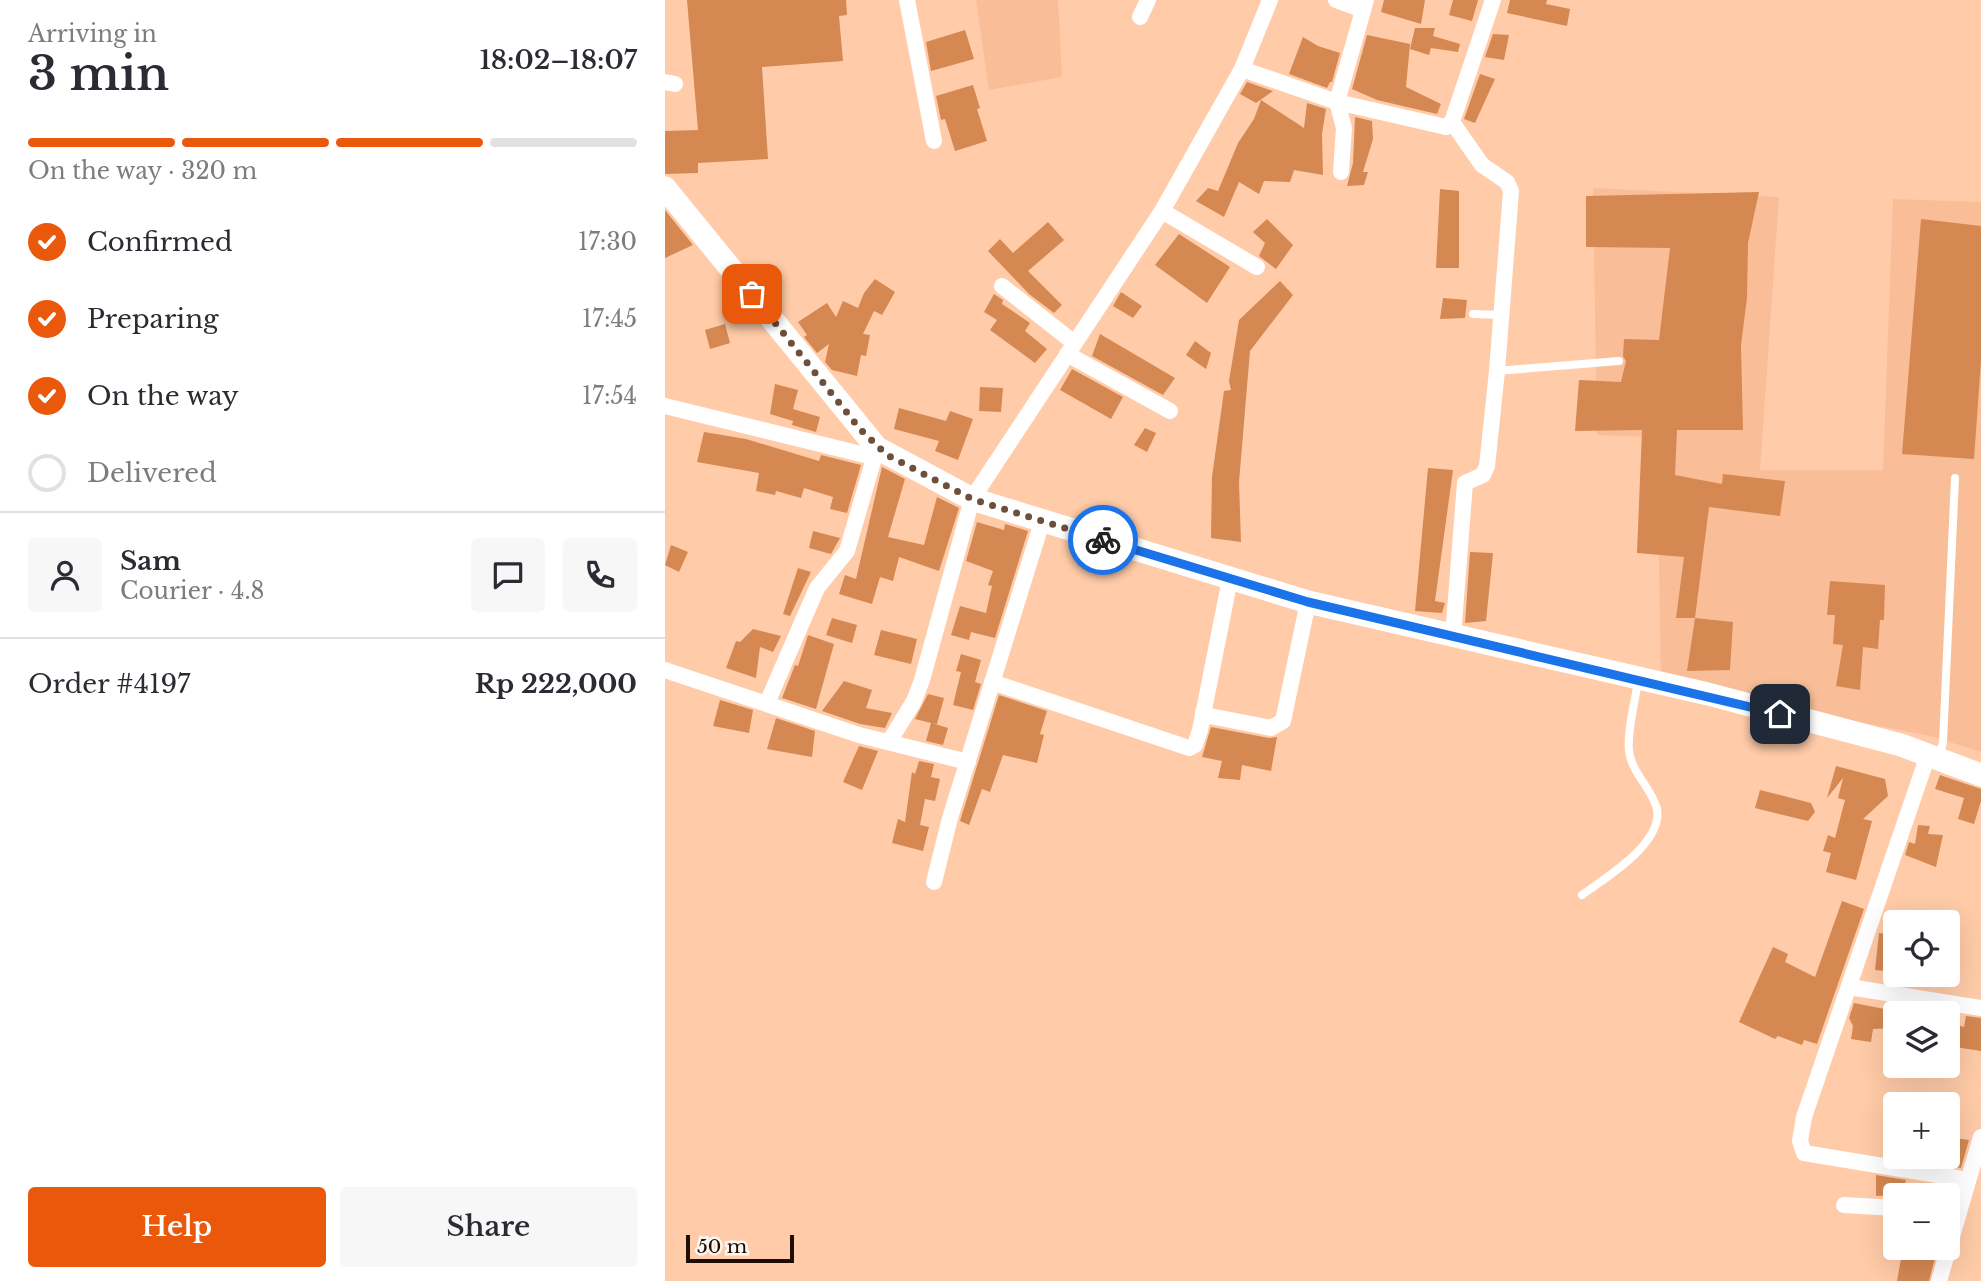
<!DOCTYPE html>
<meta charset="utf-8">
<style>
:root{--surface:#fff;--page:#f7f7f7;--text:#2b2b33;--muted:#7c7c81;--line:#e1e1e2;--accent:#ea580c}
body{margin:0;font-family:"Libre Baskerville",serif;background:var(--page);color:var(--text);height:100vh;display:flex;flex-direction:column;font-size:26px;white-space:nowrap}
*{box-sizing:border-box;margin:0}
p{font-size:23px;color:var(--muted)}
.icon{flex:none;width:38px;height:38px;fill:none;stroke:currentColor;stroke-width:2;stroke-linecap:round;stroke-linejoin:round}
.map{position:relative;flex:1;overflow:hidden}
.sheet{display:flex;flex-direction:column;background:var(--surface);width:665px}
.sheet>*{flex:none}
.buttons{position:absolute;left:1218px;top:910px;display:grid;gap:14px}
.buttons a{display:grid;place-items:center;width:77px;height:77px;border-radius:7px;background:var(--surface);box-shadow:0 7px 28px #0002;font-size:35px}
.scale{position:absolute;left:21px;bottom:18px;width:108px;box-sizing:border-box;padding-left:7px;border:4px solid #1e0d02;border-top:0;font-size:19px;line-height:24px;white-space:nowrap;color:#1e0d02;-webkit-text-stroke:5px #fcf7f3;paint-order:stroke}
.pin{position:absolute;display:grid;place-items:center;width:60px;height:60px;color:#fff;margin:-30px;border-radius:14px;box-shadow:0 4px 10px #0006}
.courier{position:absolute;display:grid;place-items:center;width:70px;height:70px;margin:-35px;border:5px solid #1a73e8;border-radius:50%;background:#fff;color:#222;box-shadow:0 2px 9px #0007}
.head em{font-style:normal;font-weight:600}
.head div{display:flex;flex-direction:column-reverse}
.head{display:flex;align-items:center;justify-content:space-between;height:119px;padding:0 28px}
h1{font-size:46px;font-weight:600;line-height:52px}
.bar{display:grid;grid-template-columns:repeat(4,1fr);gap:10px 7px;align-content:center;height:84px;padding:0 28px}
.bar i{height:9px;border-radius:5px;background:var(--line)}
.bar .selected{background:var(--accent)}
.bar p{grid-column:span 4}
.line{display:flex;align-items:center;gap:18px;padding:0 28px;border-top:2px solid var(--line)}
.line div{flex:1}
.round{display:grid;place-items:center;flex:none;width:74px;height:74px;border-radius:7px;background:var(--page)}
ol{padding:0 28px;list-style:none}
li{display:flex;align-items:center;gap:21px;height:77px}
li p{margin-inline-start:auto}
li .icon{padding:7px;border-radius:50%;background:var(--accent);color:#fff;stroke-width:4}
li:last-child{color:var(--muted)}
li i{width:38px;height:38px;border:4px solid var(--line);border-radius:50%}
.button{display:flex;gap:14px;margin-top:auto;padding:14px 28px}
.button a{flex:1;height:80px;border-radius:7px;background:var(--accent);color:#fff;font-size:28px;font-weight:600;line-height:80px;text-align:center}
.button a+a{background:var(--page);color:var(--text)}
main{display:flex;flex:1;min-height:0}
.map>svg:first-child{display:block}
.built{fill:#f9be98}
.building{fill:#d58852}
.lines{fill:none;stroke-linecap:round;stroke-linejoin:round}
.lane{stroke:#fff;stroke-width:8}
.street{stroke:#fff;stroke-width:16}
.secondary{stroke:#fff;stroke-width:23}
.done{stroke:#6d503c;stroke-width:7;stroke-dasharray:0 12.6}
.route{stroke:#1a73e8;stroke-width:9}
</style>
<main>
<section class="sheet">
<div class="head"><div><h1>3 min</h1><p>Arriving in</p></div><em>18:02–18:07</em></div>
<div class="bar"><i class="selected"></i><i class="selected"></i><i class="selected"></i><i></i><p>On the way · 320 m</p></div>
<ol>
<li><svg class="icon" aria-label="check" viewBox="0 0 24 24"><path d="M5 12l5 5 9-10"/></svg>Confirmed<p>17:30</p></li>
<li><svg class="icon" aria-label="check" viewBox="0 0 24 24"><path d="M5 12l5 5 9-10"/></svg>Preparing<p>17:45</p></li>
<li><svg class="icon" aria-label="check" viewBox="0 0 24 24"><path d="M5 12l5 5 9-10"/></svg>On the way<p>17:54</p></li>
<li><i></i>Delivered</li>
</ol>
<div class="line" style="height:126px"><a class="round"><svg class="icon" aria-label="person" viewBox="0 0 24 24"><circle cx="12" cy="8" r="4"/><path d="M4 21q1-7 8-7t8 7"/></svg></a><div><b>Sam</b><p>Courier · 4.8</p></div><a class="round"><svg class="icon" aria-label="chat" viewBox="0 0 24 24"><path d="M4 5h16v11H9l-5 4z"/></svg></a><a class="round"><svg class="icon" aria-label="phone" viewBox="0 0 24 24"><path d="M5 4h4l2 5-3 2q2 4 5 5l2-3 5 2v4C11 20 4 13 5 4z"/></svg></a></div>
<div class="line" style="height:91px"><div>Order #4197</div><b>Rp 222,000</b></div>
<div class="button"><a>Help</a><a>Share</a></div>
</section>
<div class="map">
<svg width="1316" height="1281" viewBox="0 0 1316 1281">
<rect width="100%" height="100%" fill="#ffcba8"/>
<path class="built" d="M311 0H393L397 77 324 90Z
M928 188 1114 197 1095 470H1218L1228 199 1316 202V752L1266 736 996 683 992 437 932 435Z"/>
<path class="building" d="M22 0H181L182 15 174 16 178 61 97 67 103 159 33 163V173L0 174V131L33 130Z
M719 0H760L756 24 716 12Z
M788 0H813L807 21 784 15Z
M845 0H882L881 4 905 9 902 26 842 13Z
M750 28H770L768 36 795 44 793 52 766 48 764 55 745 49Z
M300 30 309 59 266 71 261 42Z
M828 34 844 35 839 60 820 57Z
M702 35 745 44 741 87 776 104 772 114 712 100 687 89Z
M638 37 653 46 675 53 667 82H665L662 88 624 74Z
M815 74 830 79 810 123 799 119Z
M582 82 608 91 591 103 575 94Z
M308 85 315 108 312 109 322 141 290 151 280 119 276 120 271 96Z
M596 100 639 128 642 103 661 109 657 134 658 175 629 170 625 182 599 181 594 194 574 182 559 217 531 201 543 188 553 191 573 143 589 119Z
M690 117 707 121 708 139 698 172H703L699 185 682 186 688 163Z
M775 189 794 191V268H771Z
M1094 192 1083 243 1082 298 1076 345 1078 430H1012L1010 475 1057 484 1058 474 1120 481 1115 516 1044 507 1030 618H1011L1019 557 972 553 977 430 910 431 914 380 956 382 961 361 958 356 959 339 994 340 1005 248 921 247V196Z
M0 210 28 245 0 258Z
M602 219 628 245 611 269 594 256 600 243 588 232Z
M1256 219 1316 226V361L1309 459 1237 454Z
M383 222 399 240 363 271 397 305 389 313 364 294 323 251 335 239 348 253Z
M514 234 565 267 542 303 490 265Z
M210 279 230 292 217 315 209 311 198 334 205 335 201 356 196 355 192 376 167 370 160 362 164 344 152 353 139 337 142 335 133 322 162 303 171 317 178 301 193 308 199 293Z
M615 281 628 295 585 351 574 482 576 542 546 538 547 477 559 391 566 390 564 381 574 320Z
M456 292 477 306 468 318 448 306Z
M329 294 338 300 337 304 365 323 360 331 382 349 370 363 325 330 332 320 319 312Z
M778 298 802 300 800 318 775 319Z
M60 324 65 343 45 349 40 330Z
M435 334 510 378 498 395 427 356Z
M530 341 546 353 541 369 521 355Z
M407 369 458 397 446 419 395 390Z
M110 384 133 390 128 409 155 417 151 432 127 425 128 421 105 414Z
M315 387 338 388 336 412 314 411Z
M234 408 281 421 285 411 308 419 293 460 270 451 274 441 229 429Z
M480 428 491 433 482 452 469 445Z
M39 432 81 439 154 461 156 455 196 465 182 513 165 509 168 497 139 488 136 498 111 491 110 495 91 491 94 473 32 462Z
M217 467 240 479 223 537 259 545 272 497 294 508 274 571 234 557 228 581 215 577 207 604 174 594 180 575 191 579Z
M763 468 788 470 770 601 780 603 777 613 750 611Z
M312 522 339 530 340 524 363 531 330 638 306 632 304 640 286 635 295 606 321 613 327 586 323 585 328 571 301 561Z
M148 531 175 538 166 554 144 548Z
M6 545 23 552 14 572 0 565Z
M805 552 828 553 821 621 800 623Z
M133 568 146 572 125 616 118 614Z
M1165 581 1220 585 1219 620H1215L1213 649 1198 647 1195 690 1171 686 1178 645 1168 644 1170 615H1162Z
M167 618 192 625 187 643 161 635Z
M1030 618 1068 622 1065 670 1022 671Z
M88 629 116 636 108 652 95 647 91 678 61 668 71 641 75 642Z
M216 630 252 639 246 664 209 655Z
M143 635 169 644 151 709 117 698 130 665 133 666Z
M296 654 316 660 310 682 316 684 308 710 288 705 296 672 291 671Z
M179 681 207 690 201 708 227 713 220 728 195 724 157 711Z
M263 694 279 698 272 724 267 723 283 728 278 745 261 741 266 723 250 719Z
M334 695 382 711 375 734 379 735 372 763 338 755 325 792 317 789 304 825 295 821Z
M55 700 88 710 84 733 48 726Z
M111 718 150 731 147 757 102 749Z
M546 727 604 738 612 737 606 771 577 765 575 780 553 778 557 761 537 757Z
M194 746 213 751 197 790 178 782Z
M254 761 269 764 266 777 275 779 270 801 260 799 255 825 264 827 258 851 227 843 233 819 240 822 247 772 250 774Z
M1171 766 1220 779 1223 796 1198 819 1207 821 1191 880 1161 872 1166 853 1158 851 1163 835 1170 838 1180 800 1173 798 1178 778 1162 798Z
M1275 775 1316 789V801L1309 824 1293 819 1299 798 1270 789Z
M1095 790 1146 803 1150 812 1143 821 1090 808Z
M1253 825 1265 826 1263 834 1278 835 1271 867 1240 855 1244 842 1250 844Z
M1177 901 1199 909 1152 1044 1139 1040 1137 1045 1113 1036 1110 1039 1074 1022 1108 947 1123 954 1120 962 1150 977Z
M1214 933 1230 935V972L1210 970Z
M1189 1003 1230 1011V1028L1208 1029 1206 1042 1186 1039 1188 1026 1184 1018Z
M1301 1016 1316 1018V1051L1283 1046V1022L1299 1027Z
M1283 1137 1304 1140 1296 1168 1254 1161 1255 1157H1283Z
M1211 1175 1241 1180 1237 1195 1211 1196Z
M1237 1253 1270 1258 1264 1281H1232Z"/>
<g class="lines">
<path class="lane" d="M808 314 837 315
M832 371 954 361
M1274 758 1278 742 1290 478
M917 895C940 878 998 844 992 809 987 788 967 774 964 751 962 729 970 703 973 681"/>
<path class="street" d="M242 0 269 141
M671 0 698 10
M475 17 483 0
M577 69 672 102 781 127 787 122 828 0
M0 82 10 84
M787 122 817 165 842 182 846 191 832 371 822 466 818 475 800 483 788 636
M676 172 679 128 672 102 701 0
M497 211 592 267
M337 286 408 342
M402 354 505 411
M0 406 208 457
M0 670 194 735 303 762
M327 682 524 748 530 745 535 730 565 579
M102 703 152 588 182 551 212 448
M538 712 545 716 606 728 618 721 643 602
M224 742 249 701 257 680 307 499 497 211 577 69 605 0
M1263 755 1139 1117 1135 1141 1139 1153 1303 1180
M269 882 285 818 377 522
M1184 987 1316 1008
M1179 1205 1230 1208
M1274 1281 1316 1137"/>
<path class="secondary" d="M0 188 212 448 307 499 643 602 1043 694 1236 745 1316 775"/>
</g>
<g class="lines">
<path class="done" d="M87 294 195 429 222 455 307 499 438 540"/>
<path class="route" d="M438 540 643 602 1115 714"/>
</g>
</svg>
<div class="buttons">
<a><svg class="icon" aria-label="locate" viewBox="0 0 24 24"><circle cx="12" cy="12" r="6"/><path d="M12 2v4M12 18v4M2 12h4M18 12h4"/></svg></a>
<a><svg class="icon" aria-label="layers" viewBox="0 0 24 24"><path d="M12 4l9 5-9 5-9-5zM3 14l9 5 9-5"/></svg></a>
<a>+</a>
<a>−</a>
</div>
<div class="scale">50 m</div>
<div class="pin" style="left:87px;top:294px;background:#ea580c"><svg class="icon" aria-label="bag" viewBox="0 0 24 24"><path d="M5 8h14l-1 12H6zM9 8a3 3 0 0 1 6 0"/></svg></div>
<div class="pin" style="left:1115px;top:714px;background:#1f2937"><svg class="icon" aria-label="home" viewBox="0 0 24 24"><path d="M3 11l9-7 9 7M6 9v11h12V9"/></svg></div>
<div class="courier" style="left:438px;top:540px"><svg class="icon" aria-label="bike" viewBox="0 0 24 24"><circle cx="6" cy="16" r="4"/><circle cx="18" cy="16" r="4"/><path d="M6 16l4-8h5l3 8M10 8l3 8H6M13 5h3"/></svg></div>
</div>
</main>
